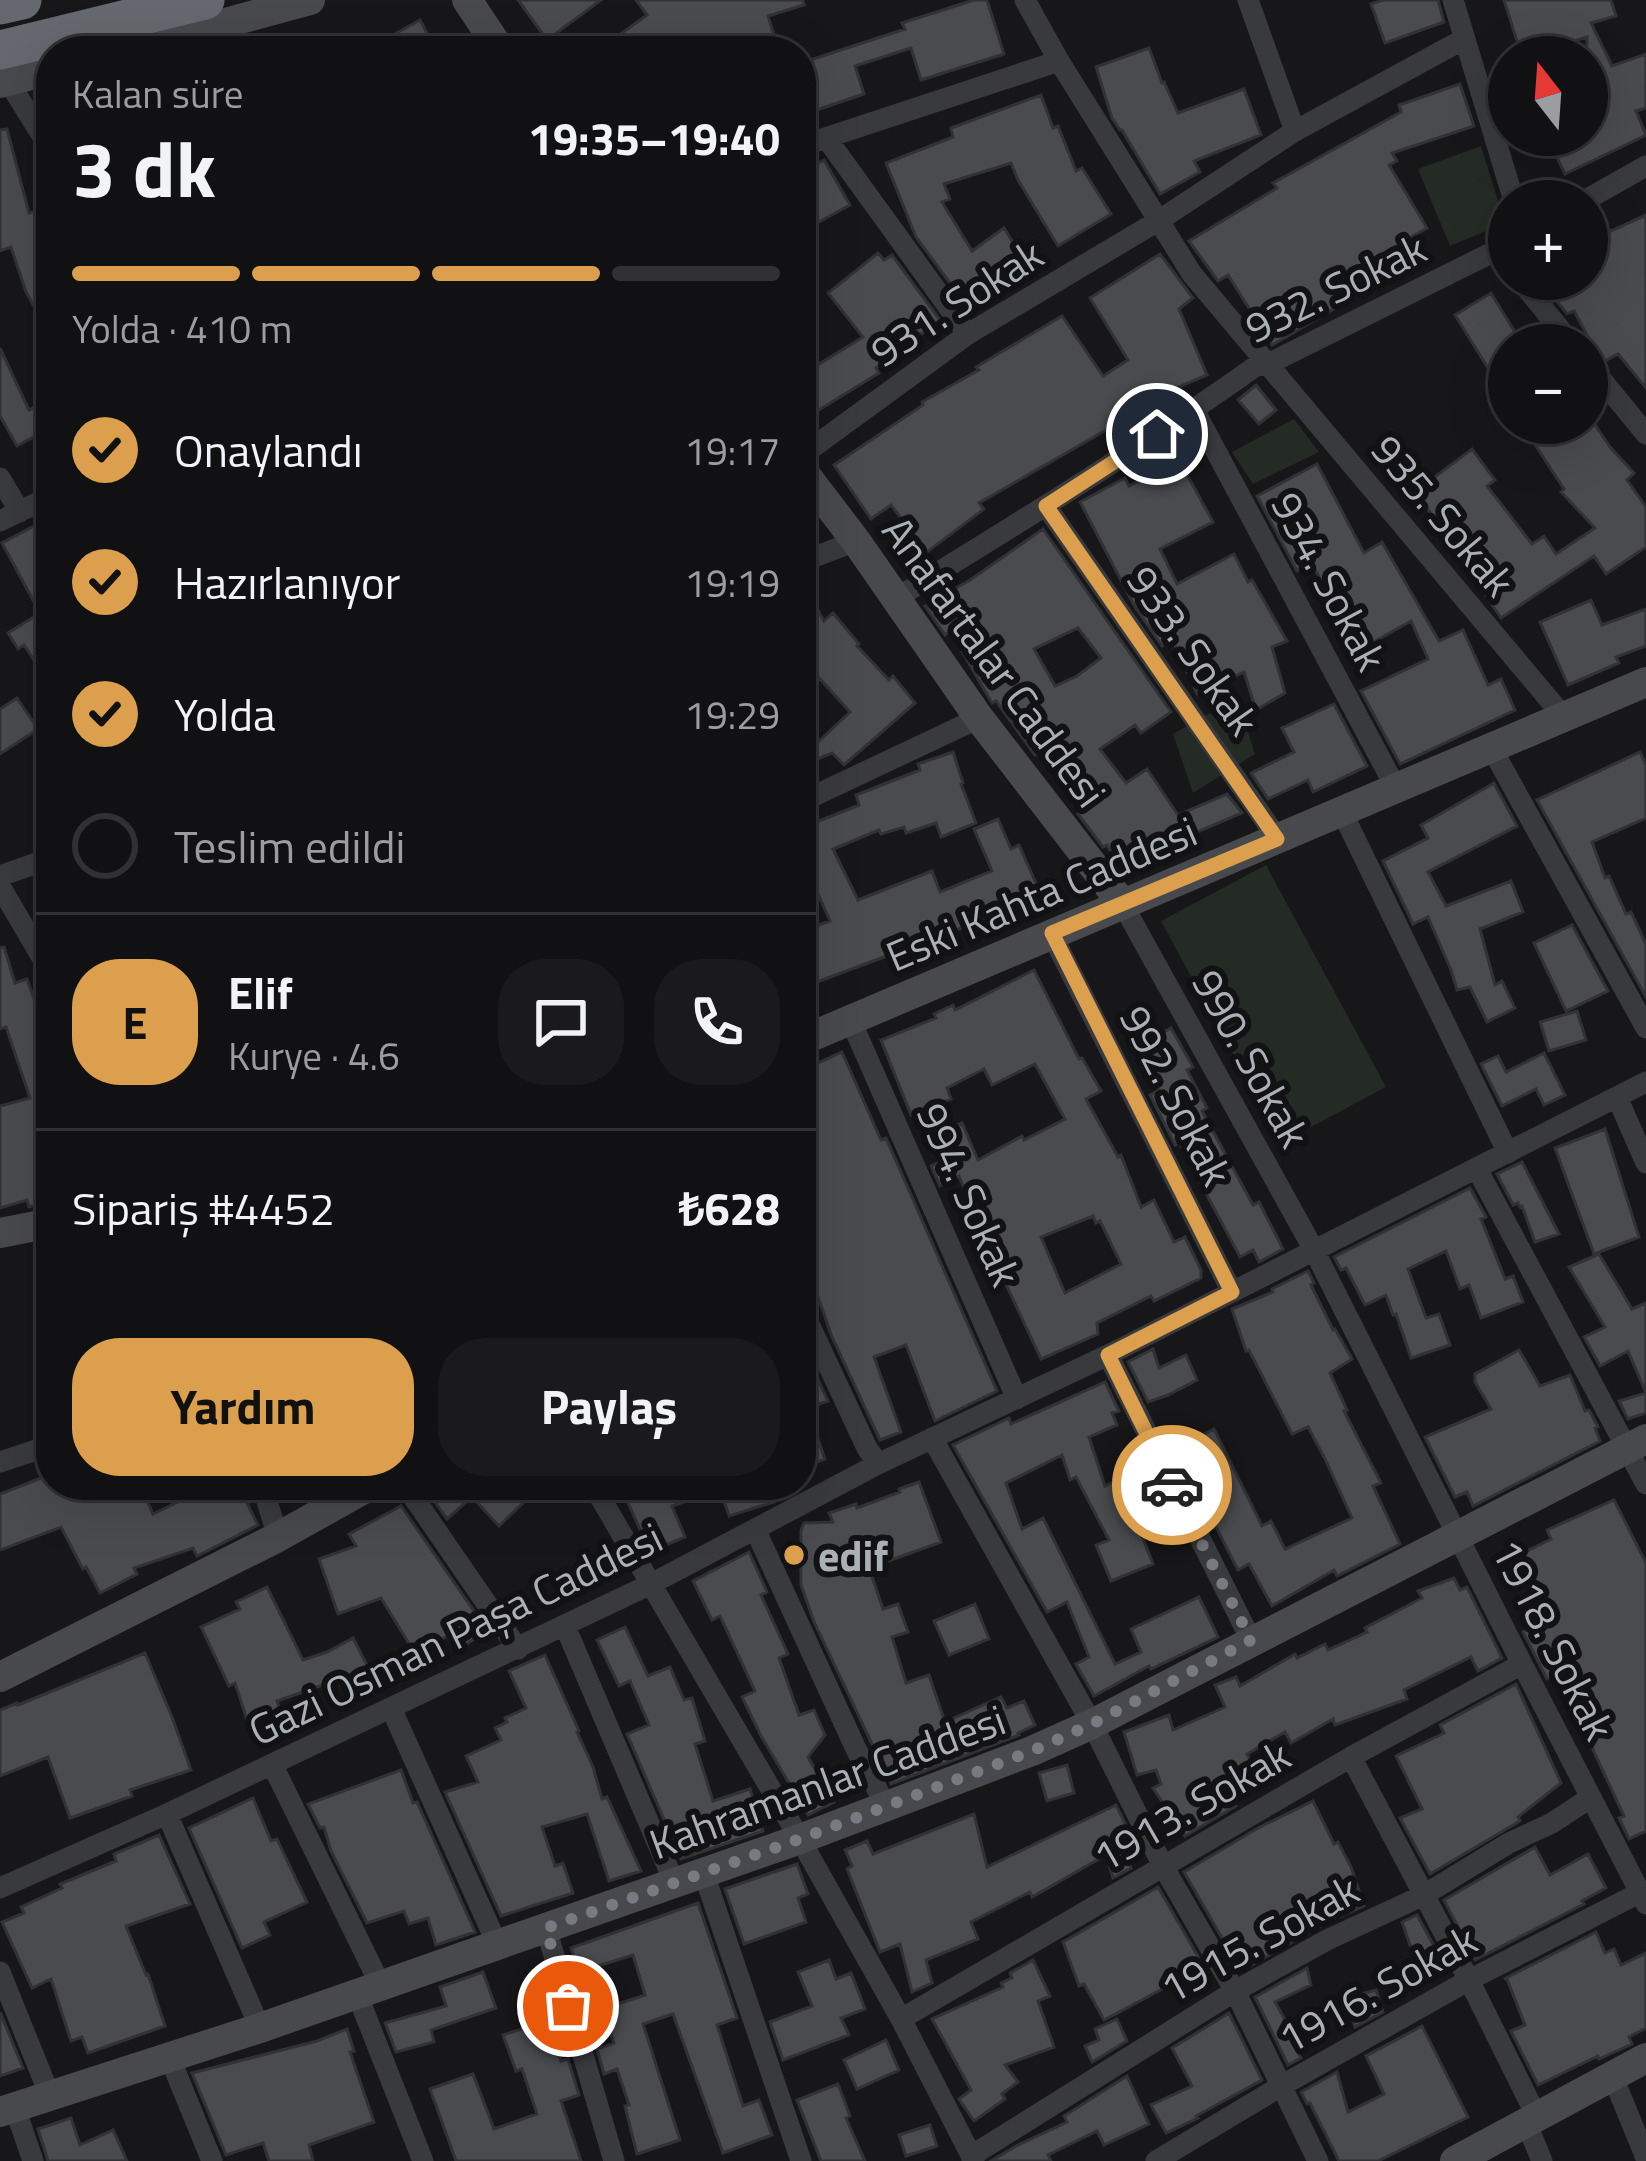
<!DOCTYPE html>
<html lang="tr">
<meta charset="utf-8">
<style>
:root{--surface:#111113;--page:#1a1a1c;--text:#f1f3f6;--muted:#9c9da0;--line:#303133;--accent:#db9f4d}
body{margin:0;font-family:"Titillium Web",sans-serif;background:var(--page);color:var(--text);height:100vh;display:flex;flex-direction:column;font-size:45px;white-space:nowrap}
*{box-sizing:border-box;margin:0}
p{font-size:39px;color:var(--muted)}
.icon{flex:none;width:66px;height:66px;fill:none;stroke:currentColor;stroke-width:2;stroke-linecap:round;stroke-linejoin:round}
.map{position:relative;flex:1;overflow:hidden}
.sheet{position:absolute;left:36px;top:36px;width:780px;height:1464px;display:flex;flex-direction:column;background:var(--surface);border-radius:48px;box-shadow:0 12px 48px #0002,0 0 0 3px var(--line)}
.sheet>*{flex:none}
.needle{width:78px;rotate:343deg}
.controls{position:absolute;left:1488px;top:36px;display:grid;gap:24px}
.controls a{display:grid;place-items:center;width:120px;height:120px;border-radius:50%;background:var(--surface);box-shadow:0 12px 48px #0002,0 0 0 3px var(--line);font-size:60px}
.pin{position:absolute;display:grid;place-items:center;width:102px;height:102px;color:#fff;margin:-51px;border:6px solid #fff;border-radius:50%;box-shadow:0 3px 12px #0007}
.courier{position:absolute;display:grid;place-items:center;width:120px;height:120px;margin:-60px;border:9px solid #db9f4d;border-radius:50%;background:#fff;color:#222;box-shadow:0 3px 15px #0007}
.summary em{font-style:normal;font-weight:700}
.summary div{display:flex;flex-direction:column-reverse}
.summary{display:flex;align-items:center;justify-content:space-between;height:204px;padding:0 36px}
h1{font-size:78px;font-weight:700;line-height:90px}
.bar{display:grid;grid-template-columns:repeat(4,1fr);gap:18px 12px;align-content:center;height:144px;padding:0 36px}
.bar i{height:15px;border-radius:9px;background:var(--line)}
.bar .on{background:var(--accent)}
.bar p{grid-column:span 4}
.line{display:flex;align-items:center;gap:30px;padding:0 36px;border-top:3px solid var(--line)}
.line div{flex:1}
.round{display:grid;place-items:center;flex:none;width:126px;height:126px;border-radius:48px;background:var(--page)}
ol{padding:0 36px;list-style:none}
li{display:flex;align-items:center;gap:36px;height:132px}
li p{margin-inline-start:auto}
li .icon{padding:12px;border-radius:50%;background:var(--accent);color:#111;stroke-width:4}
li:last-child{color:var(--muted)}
li i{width:66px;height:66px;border:6px solid var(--line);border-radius:50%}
.button{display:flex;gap:24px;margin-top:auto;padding:24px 36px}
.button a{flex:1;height:138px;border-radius:48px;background:var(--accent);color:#111;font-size:48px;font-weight:700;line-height:138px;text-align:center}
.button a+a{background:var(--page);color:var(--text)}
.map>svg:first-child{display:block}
.green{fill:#242a24}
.building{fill:#494b4e;stroke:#313235;stroke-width:3;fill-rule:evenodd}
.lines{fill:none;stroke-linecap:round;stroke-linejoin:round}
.street{stroke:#393a3d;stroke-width:21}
.secondary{stroke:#47494d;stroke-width:30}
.highway{stroke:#65686e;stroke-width:39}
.done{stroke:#777a80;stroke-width:12;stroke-dasharray:0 21.6}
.route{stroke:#db9f4d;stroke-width:15}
.poi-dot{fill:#db9f4d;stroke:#121214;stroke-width:4.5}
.labels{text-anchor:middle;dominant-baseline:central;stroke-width:12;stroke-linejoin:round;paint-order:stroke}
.street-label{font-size:42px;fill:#abb0b7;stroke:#121214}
.poi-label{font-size:42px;font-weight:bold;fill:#abb0b7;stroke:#121214;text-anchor:start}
</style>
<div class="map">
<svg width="1646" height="2161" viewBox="0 0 1646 2161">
<rect width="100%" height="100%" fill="#171719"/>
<path class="green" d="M1481 146 1505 223 1450 246 1418 169Z
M1294 419 1319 452 1253 484 1232 452Z
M1237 698 1255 754 1193 793 1173 734Z
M1266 865 1386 1087 1281 1143 1161 921Z"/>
<path class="building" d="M518 0H601L547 40Z
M636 0H803L804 5 768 16 779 51H697L696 45 675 51H597L647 15Z
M974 0H987L1004 54 921 80 911 48 855 66 864 94 814 111 801 63 905 29 902 23Z
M1383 0H1438L1444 22 1385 43 1371 4Z
M1504 0H1611L1616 16 1591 23 1612 66 1646 54V108L1636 111 1646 135 1565 174 1546 135H1587V37L1522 57Z
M420 20 437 51H364Z
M1149 48 1162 83 1164 82 1178 113 1244 89 1261 135 1194 161 1200 172 1160 194 1122 130H1120L1112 118 1096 67Z
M1460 84 1474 126 1392 153 1397 161 1389 165 1427 228 1391 249 1398 262 1368 279 1372 287 1272 345 1228 275 1218 281 1189 241 1277 188 1273 183 1401 112 1399 105Z
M1041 95 1053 128 1058 126 1076 171 1082 168 1111 214 1058 246 1018 180 1011 163 944 184 950 199 942 202 972 251 1004 228 1027 265 969 309 916 237 886 163 953 137 951 128Z
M7 129 29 213 51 206V338L26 292 11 247 0 251V130Z
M824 160 850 205 808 228 801 217V173Z
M1646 215V388L1618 354 1605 361 1595 350 1574 311 1567 314 1551 294 1544 279H1587V242Z
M878 253 884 260 892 255 940 320 876 368 879 373 809 416 801 404V375L863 337 828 293Z
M1160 254 1193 298 1179 309 1207 375 1160 395 1162 398 979 503 984 509 927 552 891 505 871 519 834 465 923 405 922 402 979 370 976 367 1062 316 1103 376 1128 360 1090 298Z
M1491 293 1523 345H1509V362L1491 373 1455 315Z
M0 348 29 410 51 397V458L37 435 17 446 0 416Z
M1256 385 1276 410 1259 424 1238 400Z
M1545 423H1594L1610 447 1634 473 1627 480 1646 507V547L1606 574 1594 556 1501 618 1476 581 1488 573 1444 518 1437 523 1416 491 1472 449 1495 480 1487 486 1532 544 1544 536 1556 554 1595 528 1561 492 1564 489 1528 434Z
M1179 460 1213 522 1160 549 1177 584 1234 554 1248 582 1252 580 1287 641 1272 647 1285 693 1256 710 1244 672 1197 694 1172 639 1162 646 1135 607 1080 502 1125 478 1129 486Z
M1317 464 1364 553 1382 542 1439 641 1463 630 1488 685 1501 679 1515 710 1400 764 1361 691 1428 659 1411 621 1361 649 1311 563 1297 571 1257 496Z
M34 526 51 559V652L35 662 24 645 18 649 8 633 40 613 2 543Z
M1043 529 1171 712 1141 733 1135 725 1100 749 1126 783 1147 769 1178 815 1227 794 1242 813 1118 866 1107 845 1103 847 1078 814 1089 807 1045 747 1035 755 996 701 992 703 950 631 945 635 925 606 970 580ZM1078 628 1101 658 1077 676 1055 686 1034 649Z
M801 579 824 621 833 613 859 644 857 646 889 680 893 676 915 703 844 765 832 753 801 766V758L850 712 819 678 801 692Z
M1591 600 1602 625 1646 609V646L1616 657 1619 663 1568 685 1540 622Z
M17 698 38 729 0 754V709Z
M1334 704 1367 766 1313 792 1308 780 1268 799 1251 773 1294 752 1282 728Z
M953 752 963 783 961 784 976 823 941 837 936 823 906 833 904 827 881 834 879 830 833 849 858 900 932 871 940 892 992 871 974 829 998 819 1011 849 1019 845 1039 890 1033 906 978 930 975 923 801 988V931L830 921 801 856V828L859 805 856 795 920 770 918 764Z
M1640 752 1646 765V818L1592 842 1605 878 1609 876 1626 914 1631 912 1646 944V997L1537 800Z
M1494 783 1517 826 1428 872 1446 906 1511 881 1523 912 1480 929 1495 985 1502 981 1515 1008 1487 1022 1470 987 1457 990 1451 970 1428 917 1413 924 1383 861 1428 838 1421 825Z
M1572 925 1608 991 1566 1011 1534 943Z
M4 947 15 983 27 979 47 1036 51 1035V1201L29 1207 27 1200 0 1208V1106L30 1098 6 1027 0 1029V948Z
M1034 970 1079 1059 1082 1058 1101 1091 1086 1099 1118 1157 1121 1155 1141 1207 1154 1200 1174 1242 1185 1237 1201 1270V1278L1154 1301 1151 1296 1097 1323 1098 1334 1041 1359 988 1246 959 1176 940 1186 931 1166 955 1155 945 1130 962 1123 978 1160 1022 1136 1024 1140 1065 1119 1035 1064 992 1085 984 1069 947 1088 951 1099 911 1115 881 1040 936 1018 934 1014 953 1005 955 1010ZM1093 1216 1096 1223 1100 1221 1121 1264 1065 1293 1041 1237Z
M1577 1011 1586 1040 1549 1051 1540 1022Z
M1171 1028 1193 1067 1187 1070 1207 1108 1202 1111 1253 1205 1259 1202 1283 1249 1259 1262 1253 1250 1240 1257 1179 1143 1175 1145 1150 1095 1159 1090 1135 1048Z
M842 1052 881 1140 886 1138 997 1391 935 1421 906 1345 874 1357 901 1432 880 1440 832 1337 801 1248V1071Z
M1544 1053 1565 1095 1544 1105 1536 1089 1502 1106 1481 1064 1498 1056 1506 1072Z
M1605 1129 1639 1237 1594 1254 1555 1148Z
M1522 1162 1559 1234 1535 1242 1522 1206 1520 1207 1518 1203 1513 1205 1497 1174Z
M1470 1188 1486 1217 1481 1219 1505 1279 1513 1276 1523 1302 1481 1318 1469 1285 1460 1289 1446 1251 1408 1269 1426 1318 1439 1314 1450 1345 1411 1358 1396 1314 1393 1315 1386 1295 1365 1305 1346 1268 1341 1270 1334 1257Z
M1599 1254 1632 1309 1646 1303V1393L1628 1351 1600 1366 1584 1337 1605 1327 1569 1267Z
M1308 1271 1314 1283 1311 1285 1333 1330 1335 1329 1352 1359 1330 1373 1347 1410 1344 1411 1381 1483 1373 1486 1400 1544 1337 1576 1334 1570 1272 1606 1249 1564 1238 1570 1216 1527 1213 1528 1173 1451 1214 1429 1262 1526 1271 1521 1285 1549 1352 1518 1325 1459 1308 1427 1292 1434 1249 1350 1246 1351 1232 1309 1273 1292 1272 1289Z
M801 1347H803L828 1401 807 1408 825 1459 801 1468Z
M1153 1349 1159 1368 1186 1355 1197 1380 1168 1395 1148 1402 1128 1362Z
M1519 1350 1540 1386 1570 1375 1585 1411 1589 1410 1598 1427 1595 1428 1600 1441 1473 1506 1467 1492 1455 1497 1425 1437 1491 1409 1475 1382V1374Z
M1105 1382 1119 1411 1112 1413 1117 1425 1089 1437 1105 1486 1137 1469 1155 1504 1134 1515 1153 1564 1111 1581 1096 1545 1109 1540 1076 1477 1070 1480 1062 1455 1006 1483 1022 1529 1043 1518 1115 1664 1141 1652 1131 1629 1199 1597 1218 1637 1151 1669 1149 1666 1094 1696 1076 1664 1089 1657 1067 1602 1047 1612 953 1445 1009 1418 1011 1424Z
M1646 1393V1413L1628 1419 1619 1401Z
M51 1474V1485H140L153 1514 212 1485H238L258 1525 197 1556 193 1548 134 1568 137 1574 100 1593 86 1567 83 1569 61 1527 0 1550V1494Z
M919 1482 941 1542 869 1568 883 1609 898 1604 908 1632 892 1637 906 1683 929 1675 945 1722 1001 1697 1007 1708 1024 1701 1035 1725 1018 1733 1019 1735 891 1784 814 1622 801 1585V1530L804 1523 833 1522 829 1513 856 1504 857 1508 900 1492 899 1489Z
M423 1485H506L523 1503 499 1526 472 1497 447 1519Z
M620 1485H768L774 1502 729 1516 720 1490 672 1506 685 1537 650 1552Z
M1614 1500 1646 1563V1831L1629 1839 1619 1818 1624 1816 1594 1752 1578 1708 1575 1710 1557 1674 1547 1679 1523 1632 1548 1618 1524 1575 1518 1578 1509 1560 1551 1539 1547 1530Z
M401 1506 487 1630 457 1651 447 1636 416 1655 381 1598 338 1614 319 1559 356 1546 349 1534Z
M749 1552 767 1592 761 1595 788 1654 779 1658 799 1715 814 1710 825 1735 808 1757 834 1802 808 1815 761 1736 742 1697 755 1691 720 1616 712 1620 693 1581Z
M1454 1578 1460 1590 1467 1587 1502 1658 1478 1671 1471 1657 1404 1690 1407 1699 1335 1725 1333 1719 1291 1743 1285 1732 1247 1754 1259 1777 1229 1795 1236 1806 1185 1836 1153 1788 1161 1784 1156 1770 1137 1775 1124 1732 1169 1715 1173 1730 1225 1707 1215 1685 1236 1677 1240 1686 1295 1654 1297 1658 1325 1644 1328 1650 1367 1632 1365 1628 1422 1598 1418 1591Z
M267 1587 303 1660 327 1652 353 1638 369 1669 340 1685 337 1680 277 1701 284 1721 251 1732 235 1683 229 1686 201 1627 240 1609 236 1602Z
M975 1604 989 1639 949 1655 934 1621Z
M625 1627 648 1676 670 1667 684 1700 692 1698 705 1741 695 1744 713 1801 750 1789 763 1831 681 1859 627 1734 649 1725 630 1681 619 1686 597 1640Z
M145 1653 172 1717 191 1770 130 1790 132 1796 70 1818 48 1757 0 1776V1710L17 1703 18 1705Z
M545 1655 579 1731 577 1732 593 1767 602 1799 607 1797 641 1871 609 1881 587 1814 542 1827 555 1866 563 1863 573 1893 501 1916 445 1792 478 1782 466 1756 501 1740 495 1728 507 1722 505 1718 526 1708 509 1671Z
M1516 1684 1561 1783 1518 1817 1520 1821 1430 1874 1400 1818 1422 1809 1396 1756 1444 1733 1440 1725Z
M1067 1765 1074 1793 1047 1801 1039 1773Z
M401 1770 413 1803 417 1802 475 1932 436 1945 428 1918 409 1924 404 1911 367 1923 331 1851 324 1827 320 1828 308 1804Z
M253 1798 271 1841 277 1839 307 1902 264 1922 270 1935 242 1948 189 1828Z
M1313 1801 1334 1844 1338 1842 1352 1869 1364 1906 1324 1924 1241 1971 1184 1872 1258 1828Z
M1116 1805 1133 1839 1123 1843 1131 1868 1113 1878 1106 1855 1032 1897 1030 1892 971 1922 978 1939 926 1960 932 1983 912 1992 900 1944 880 1952 847 1869 852 1866 845 1850 867 1841 873 1854 974 1814 987 1867Z
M159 1835 190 1904 126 1926 146 1975 148 1974 165 2026 88 2053 82 2037 71 2041 51 1979 32 1988 2 1922 24 1913 21 1907 62 1888 60 1884 116 1861 114 1854Z
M1535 1847 1550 1875 1588 1854 1606 1888 1582 1901 1584 1904 1475 1960 1444 1900Z
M797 1864 808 1894 798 1898 806 1922 744 1944 725 1889Z
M1158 1887 1204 1967 1104 2020 1084 1984 1079 1986 1063 1942Z
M698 1903 737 2018 717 2025 743 2106 759 2100 772 2135 723 2153 673 2014 643 2024 680 2140 637 2154 625 2106 629 2105 617 2069 604 2074 597 2049 614 2043 603 2009 645 1995 633 1955 579 1972 571 1948Z
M1417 1915 1447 1970 1422 1979 1402 1922Z
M1596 1932 1605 1953 1614 1949 1621 1965 1646 1953V2028L1629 2037 1632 2044 1619 2050 1599 2059 1598 2056 1538 2085 1511 2031 1525 2025 1507 1979H1504Z
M829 1960 836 1979 851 1973 865 2009 841 2018 849 2035 783 2060 770 2022 812 2006 798 1972Z
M1033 1960 1050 1996 1038 2001 1054 2047 1005 2065 1018 2082 1002 2094 1005 2099 974 2121 959 2099 971 2090 932 2019 1003 1987 1001 1983 1012 1978 1010 1973Z
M1307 1968 1311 1985 1275 2002 1288 2025 1284 2027 1301 2058 1288 2065 1255 1997Z
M483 1972 496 2008 431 2030 434 2042 396 2052 385 2023 446 2006 440 1987Z
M1376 1990 1383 2012 1355 2027 1346 1998Z
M0 2012 23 2068 0 2076Z
M1229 2013 1262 2080 1196 2116 1198 2118 1166 2133 1151 2105 1192 2086 1172 2048Z
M1117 2019 1127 2041 1092 2062 1085 2046 1099 2040 1095 2029Z
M547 2021 561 2061 568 2059 579 2095 561 2101 581 2161H456L430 2089 473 2074 494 2129 537 2114 522 2069 516 2071 503 2035Z
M1422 2026 1468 2117 1378 2161H1339L1310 2103 1307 2104 1301 2092 1337 2072 1348 2112 1384 2094 1366 2056Z
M347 2029 354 2051 350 2052 374 2122 309 2145 313 2161H269L263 2143 226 2155 192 2073 317 2041Z
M886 2040 899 2070 857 2089 844 2060Z
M1127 2076 1149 2124 1104 2145 1097 2131 1048 2155 1051 2161H991L1016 2146 1067 2122 1064 2116Z
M838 2084 850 2116 846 2118 865 2161H821L797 2100Z
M71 2118 80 2145 113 2130 127 2161H48L38 2129Z
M930 2125 937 2146 906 2156 899 2135Z"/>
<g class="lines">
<path class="street" d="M1025 0 1059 61 1192 274 1563 716
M1248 0 1295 131
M1453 0 1514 201
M210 28 226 51
M8 81 51 150
M827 139 968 334
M801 146 1059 61
M1584 201 1646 166
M1519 279 1573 345
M1587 362 1646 434
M1194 410 1396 788
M801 456 968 334 1158 221 1295 131 1464 39
M0 478 20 512
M1046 506 1278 839
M0 521 51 496
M801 562 856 541
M895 599C1017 524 1139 449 1256 366L1266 365 1509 244
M1492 749 1646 1028
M801 802 979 718
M1342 812 1508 1153
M0 876 51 858
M0 886 51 973
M1122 903 1314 1250 1522 1664 1646 1904
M1051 933 1232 1292
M851 1021 1017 1399
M1617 1097 1646 1163
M1477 1169 1646 1484
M801 1307 867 1448 878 1464
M1108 1355 1251 1640
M932 1438 1092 1724 1163 1866 1235 1991 1318 2161
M0 1462 51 1445
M262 1485 278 1537
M405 1485 518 1649
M593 1485 800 1839 901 2019 974 2161
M755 1529 856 1749 886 1806
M565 1626 674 1882
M391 1708 498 1946
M1351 1757 1469 1980 1537 2117
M272 1764 381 1986
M167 1814 260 2028
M703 1871 801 2161
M0 1888 167 1814 651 1584 878 1464 1108 1355 1646 1082
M546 1928 614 2161
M0 1972 50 2096
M357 1994 423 2161
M901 2019 1351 1757 1522 1664
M169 2056 212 2161
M1612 2075 1646 2158
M15 2108 33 2161
M1526 2122 1542 2161
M971 2156 1235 1991 1327 1940 1424 1895 1509 1843 1552 1823 1590 1798
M1156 2161 1281 2086 1469 1980 1641 1892"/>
<path class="secondary" d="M467 0 501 51
M122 51 310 0
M0 83 51 70
M801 469 856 541 979 718 1122 903
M801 1041 1646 682
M0 1233 51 1223
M0 1677 278 1537 371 1485
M0 2112 260 2028 800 1839 1032 1751 1092 1724 1646 1439
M1455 2161 1646 2058"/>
<path class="highway" d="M0 5 22 0
M0 50 205 0"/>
</g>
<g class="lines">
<path class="done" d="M568 2006 546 1928 800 1839 1032 1751 1092 1724 1251 1640 1172 1485"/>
<path class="route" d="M1157 434 1046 506 1277 839 1052 933 1232 1292 1108 1355 1172 1485"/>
</g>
<circle class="poi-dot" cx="794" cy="1555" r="12"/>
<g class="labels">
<g class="street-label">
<text transform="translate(1335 287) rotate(-26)">932. Sokak</text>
<text transform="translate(956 302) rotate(-33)">931. Sokak</text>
<text transform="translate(1444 515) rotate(50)">935. Sokak</text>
<text transform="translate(1330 581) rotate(62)">934. Sokak</text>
<text transform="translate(1194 650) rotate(55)">933. Sokak</text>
<text transform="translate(995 661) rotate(54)">Anafartalar Caddesi</text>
<text transform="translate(1041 893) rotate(-23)">Eski Kahta Caddesi</text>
<text transform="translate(1252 1058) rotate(61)">990. Sokak</text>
<text transform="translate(1177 1095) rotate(63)">992. Sokak</text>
<text transform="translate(970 1194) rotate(66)">994. Sokak</text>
<text transform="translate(455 1633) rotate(-26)">Gazi Osman Paşa Caddesi</text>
<text transform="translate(1554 1639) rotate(63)">1918. Sokak</text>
<text transform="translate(827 1781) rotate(-20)">Kahramanlar Caddesi</text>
<text transform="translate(1191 1805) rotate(-30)">1913. Sokak</text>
<text transform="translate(1259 1938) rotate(-29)">1915. Sokak</text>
<text transform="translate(1377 1988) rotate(-29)">1916. Sokak</text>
</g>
<g class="poi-label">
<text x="818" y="1555">edif</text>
</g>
</g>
</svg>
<div class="controls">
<a><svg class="needle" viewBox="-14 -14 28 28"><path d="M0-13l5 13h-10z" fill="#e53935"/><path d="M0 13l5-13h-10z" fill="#9c9da0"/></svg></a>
<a>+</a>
<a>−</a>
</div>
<div class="pin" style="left:568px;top:2006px;background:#ea580c"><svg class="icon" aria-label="bag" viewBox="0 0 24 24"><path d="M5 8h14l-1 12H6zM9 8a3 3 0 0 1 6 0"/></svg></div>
<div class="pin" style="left:1157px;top:434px;background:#1f2937"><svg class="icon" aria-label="home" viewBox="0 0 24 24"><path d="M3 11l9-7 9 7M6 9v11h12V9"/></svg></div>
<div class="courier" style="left:1172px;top:1485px"><svg class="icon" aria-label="car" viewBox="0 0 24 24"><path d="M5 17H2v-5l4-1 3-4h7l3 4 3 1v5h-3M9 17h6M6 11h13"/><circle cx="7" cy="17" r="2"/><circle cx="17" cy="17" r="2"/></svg></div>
<section class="sheet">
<div class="summary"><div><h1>3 dk</h1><p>Kalan süre</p></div><em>19:35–19:40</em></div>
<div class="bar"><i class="on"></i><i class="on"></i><i class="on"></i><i></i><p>Yolda · 410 m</p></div>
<ol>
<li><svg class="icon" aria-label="check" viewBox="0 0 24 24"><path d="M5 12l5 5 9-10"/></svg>Onaylandı<p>19:17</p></li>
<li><svg class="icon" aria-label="check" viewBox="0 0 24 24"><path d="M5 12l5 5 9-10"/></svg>Hazırlanıyor<p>19:19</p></li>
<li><svg class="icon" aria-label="check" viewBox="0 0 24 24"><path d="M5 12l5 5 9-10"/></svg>Yolda<p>19:29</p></li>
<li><i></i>Teslim edildi</li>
</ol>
<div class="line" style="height:216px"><b class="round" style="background:var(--accent);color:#111">E</b><div><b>Elif</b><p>Kurye · 4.6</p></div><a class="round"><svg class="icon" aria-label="chat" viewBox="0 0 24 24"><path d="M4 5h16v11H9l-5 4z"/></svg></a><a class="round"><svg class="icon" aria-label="phone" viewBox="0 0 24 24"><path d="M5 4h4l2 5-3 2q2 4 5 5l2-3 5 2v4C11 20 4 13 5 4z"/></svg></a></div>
<div class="line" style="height:156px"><div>Sipariş #4452</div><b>₺628</b></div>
<div class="button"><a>Yardım</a><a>Paylaş</a></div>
</section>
</div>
